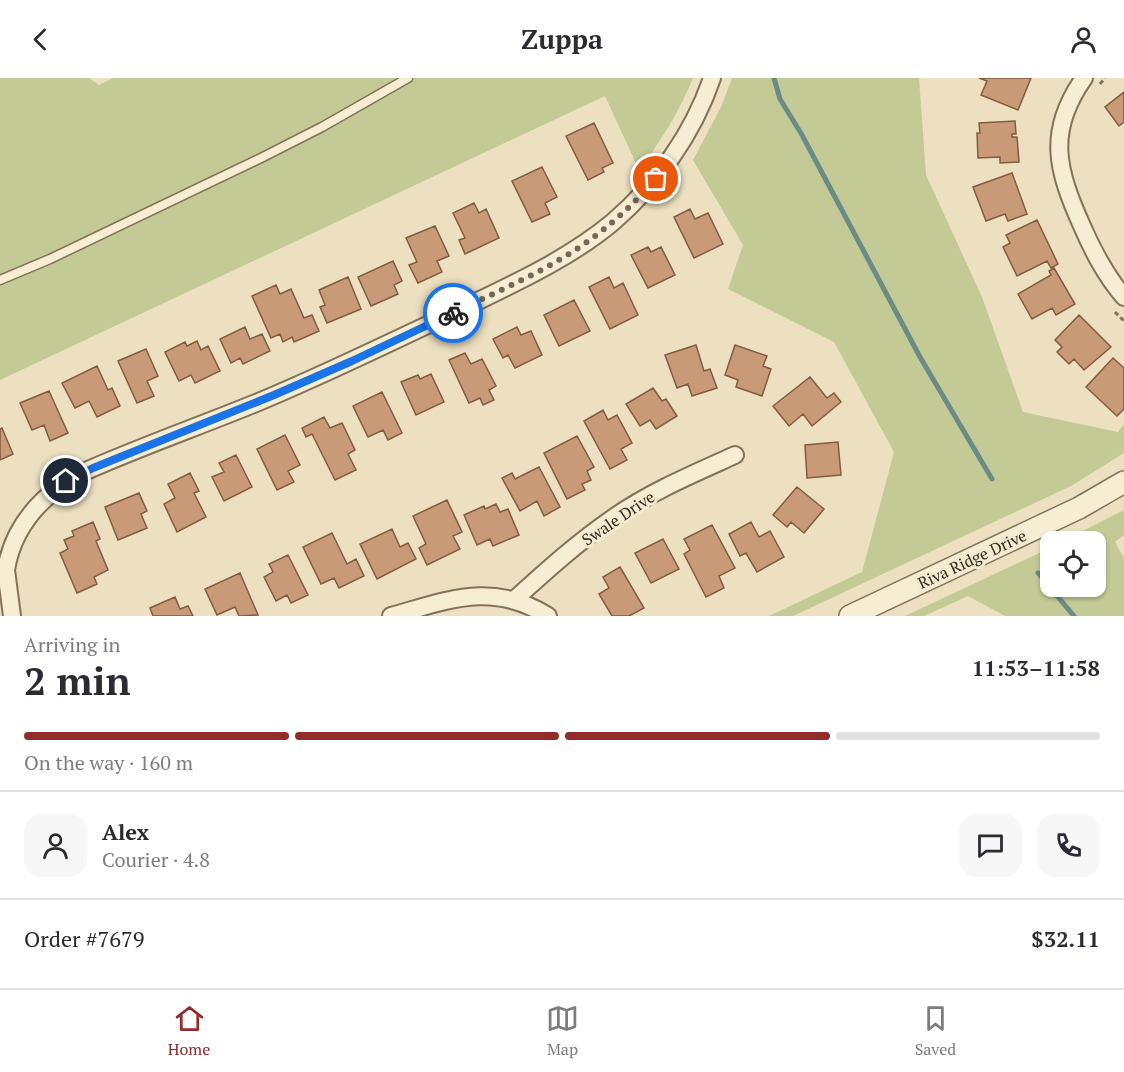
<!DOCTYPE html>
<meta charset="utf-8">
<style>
:root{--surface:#fff;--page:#f7f7f7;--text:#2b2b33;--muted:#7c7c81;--line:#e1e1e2;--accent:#922b2b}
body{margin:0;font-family:"PT Serif",serif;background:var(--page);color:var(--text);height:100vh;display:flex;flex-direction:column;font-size:22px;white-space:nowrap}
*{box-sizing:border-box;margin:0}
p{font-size:20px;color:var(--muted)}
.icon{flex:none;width:33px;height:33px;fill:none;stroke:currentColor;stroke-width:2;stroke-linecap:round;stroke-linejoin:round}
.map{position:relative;height:538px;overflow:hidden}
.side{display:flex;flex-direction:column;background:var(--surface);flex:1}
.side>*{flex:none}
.tools{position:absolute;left:1040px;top:453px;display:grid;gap:12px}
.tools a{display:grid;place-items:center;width:66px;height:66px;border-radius:12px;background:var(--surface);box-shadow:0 2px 4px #0004;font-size:30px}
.pin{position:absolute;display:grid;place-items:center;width:51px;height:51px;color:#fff;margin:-26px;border:3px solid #fff;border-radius:50%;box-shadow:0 2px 6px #0007}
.courier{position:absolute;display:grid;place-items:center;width:60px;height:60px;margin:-30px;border:4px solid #1a73e8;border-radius:50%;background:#fff;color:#222;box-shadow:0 2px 8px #0007}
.overview em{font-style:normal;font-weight:800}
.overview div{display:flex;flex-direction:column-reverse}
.overview{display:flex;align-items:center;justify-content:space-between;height:102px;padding:0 24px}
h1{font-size:39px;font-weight:800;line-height:45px}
.bar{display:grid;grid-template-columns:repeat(4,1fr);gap:9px 6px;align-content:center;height:72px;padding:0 24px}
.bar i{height:8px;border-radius:4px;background:var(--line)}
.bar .current{background:var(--accent)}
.bar p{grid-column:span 4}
.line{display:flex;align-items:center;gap:15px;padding:0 24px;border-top:2px solid var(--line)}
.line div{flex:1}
.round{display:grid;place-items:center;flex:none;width:63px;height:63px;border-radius:18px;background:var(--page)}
header{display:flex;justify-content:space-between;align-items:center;height:78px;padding:0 24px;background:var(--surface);font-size:27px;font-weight:800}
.menu{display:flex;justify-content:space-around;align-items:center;height:84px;border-top:2px solid var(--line);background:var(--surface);font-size:16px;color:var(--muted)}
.menu a{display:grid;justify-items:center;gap:3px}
.menu .current{color:var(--accent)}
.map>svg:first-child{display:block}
.green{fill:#c3ca95}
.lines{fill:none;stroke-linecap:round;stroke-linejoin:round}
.stream{stroke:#6b8c84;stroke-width:5}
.building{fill:#c99a77;stroke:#835b40;stroke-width:1.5}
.service-casing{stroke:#857159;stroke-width:11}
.minor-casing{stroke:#857159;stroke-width:20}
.tertiary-casing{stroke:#857159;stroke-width:24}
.path{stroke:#857159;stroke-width:3;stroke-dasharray:4.5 3;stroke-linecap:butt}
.service{stroke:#f7edd3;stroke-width:8}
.minor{stroke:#f7edd3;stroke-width:16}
.tertiary{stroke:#f7edd3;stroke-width:21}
.done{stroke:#756956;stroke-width:6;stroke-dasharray:0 10.8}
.route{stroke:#1a73e8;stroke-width:8}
.labels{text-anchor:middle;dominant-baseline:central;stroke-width:6;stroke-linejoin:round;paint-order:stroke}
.street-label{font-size:16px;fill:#35291d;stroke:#f4ead0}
</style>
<header><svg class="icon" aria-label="back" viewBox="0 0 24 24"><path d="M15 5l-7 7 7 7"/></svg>Zuppa<svg class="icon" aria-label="person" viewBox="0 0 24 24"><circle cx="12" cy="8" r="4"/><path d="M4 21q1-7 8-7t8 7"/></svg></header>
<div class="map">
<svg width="1124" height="538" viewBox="0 0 1124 538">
<rect width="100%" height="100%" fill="#ece0c0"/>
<path class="green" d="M0 0H89L99 7 113 0H693C679 34 661 63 639 92L605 18 0 302Z
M732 0H919L926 97 982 219 1023 334 1118 354 1124 346V375L1071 408 793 538H769L862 494 894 374 834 264 728 211 743 167 693 82 721 29Z
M1124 432V457L1115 464 1124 480V538H1005L968 518 924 538H905L1050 470V508H1095V464L1063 463Z"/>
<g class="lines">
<path class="stream" d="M774 0 780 21 802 57 920 279 992 401
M1038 495 1074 538"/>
</g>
<path class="building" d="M979 0H1031L1018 32 981 17 987 3Z
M1124 14V44L1119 48 1105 29Z
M1015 43 1016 56H1012V59H1017L1019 84 1000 85V79L978 80 977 55H980L979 45Z
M594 45 613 85 602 90 604 94 588 102 566 58Z
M542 89 557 119 545 125 550 136 532 144 512 103Z
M1012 95 1027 136 1008 143 1005 136 986 143 973 109Z
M474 125 479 135 486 131 499 160 465 176 459 162 465 160 453 135Z
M690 131 695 141 708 135 723 166 694 180 674 139Z
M1037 142 1058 186 1051 190 1047 183 1017 198 1003 169 1010 165 1006 157Z
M435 148 449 178 437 183 442 194 418 205 409 187 417 184 406 160Z
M648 169 651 174 661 169 675 197 648 210 631 177Z
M393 183 402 203 394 207 398 216 371 228 358 199Z
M1054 190 1075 226 1056 237 1052 230 1032 241 1018 216 1051 197 1049 193Z
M348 199 361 231 327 245 320 229 325 227 319 212Z
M609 199 614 210 623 205 638 237 610 251 589 209Z
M276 207 280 216 291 211 304 240 312 237 319 253 294 264 292 259 283 264 280 256 271 260 252 218Z
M574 222 590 253 559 268 544 237Z
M1079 237 1111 269 1084 292 1074 281 1069 286 1057 274 1062 269 1055 262Z
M245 249 250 261 262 256 270 273 243 286 240 280 231 285 220 261Z
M517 249 521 257 531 253 542 277 515 290 508 277 503 280 493 261Z
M197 263 201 272 208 268 220 293 195 305 191 297 179 303 165 274 185 264 187 268Z
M696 267 704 293 710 291 717 310 692 318 688 306 677 310 665 277Z
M735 267 767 278 763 288 771 291 762 318 736 309 738 302 725 297Z
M146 271 158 298 147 303 154 318 137 325 118 283Z
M465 275 471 286 482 281 496 308 489 312 494 322 483 327 480 320 469 325 449 282Z
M1113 280 1124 290V331L1117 338 1086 309Z
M97 288 108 312 112 310 120 328 97 339 89 323 75 330 62 305Z
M431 296 444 324 416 337 401 304 418 297 420 301Z
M810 299 827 320 834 315 841 324 812 348 803 336 789 348 773 328Z
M653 310 662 323 666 321 677 338 656 351 650 342 640 348 626 326Z
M49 313 68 355 50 363 44 347 32 352 20 325Z
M382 314 402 355 388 362 383 352 368 359 353 328Z
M603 332 608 342 617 337 632 365 621 371 627 382 610 391 584 343Z
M324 339 330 350 342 345 355 372 348 376 356 392 335 402 312 356 306 359 302 350Z
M2 350 13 376 0 382V351Z
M285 357 300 387 288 393 294 404 277 412 257 371Z
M577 358 594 389 587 393 591 402 582 406 585 412 567 421 544 375Z
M838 364 841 397 807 400 805 367Z
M236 377 252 409 224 423 212 399 224 394 219 385Z
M539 389 560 429 544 438 537 423 520 433 502 400 512 395 515 401Z
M190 395 199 413 194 415 206 439 177 454 164 426 175 420 168 406Z
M797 409 824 431 804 455 791 444 787 449 773 437Z
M139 415 147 433 141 436 147 450 118 462 105 429Z
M447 422 462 454 453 458 460 471 427 487 419 470 426 466 413 438Z
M496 426 500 434 508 431 519 457 493 468 490 461 477 467 464 437 484 428 485 431Z
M93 444 100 461 96 463 108 492 94 499 97 506 77 515 60 475 68 471 64 462 74 458 72 453Z
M751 444 759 459 770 453 784 479 757 494 746 475 740 478 729 456Z
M712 447 735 490 719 498 724 510 706 519 684 476 690 472 684 461Z
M392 451 400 469 408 465 416 481 377 501 360 466Z
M332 455 347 486 356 481 364 498 339 510 334 500 321 506 303 469Z
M663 461 679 491 651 505 635 475Z
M288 477 308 517 291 525 287 517 276 523 264 499 273 494 269 486Z
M620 489 644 530 629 538H612L599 516 609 510 603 499Z
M240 495 258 537 239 538 235 529 217 537 205 511Z
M175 519 180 531 188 528 193 538H153L150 530Z"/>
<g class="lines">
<defs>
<path id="service" d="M0 202 50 181 261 80 322 49 408 0"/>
<path id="minor" d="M1084 0C1046 54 1057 92 1082 148 1093 173 1105 197 1124 219
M0 491 6 492C13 448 41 418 79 396 137 370 197 349 256 325 322 298 386 266 451 236 506 209 565 184 613 144 657 106 693 56 712 0
M6 492 12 538
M514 522C546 493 578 464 613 440 650 414 693 396 735 377
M391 538C449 522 492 503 548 538"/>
<path id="tertiary" d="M850 538 1079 430 1124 404"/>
</defs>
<use href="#service" class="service-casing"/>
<use href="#minor" class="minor-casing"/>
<use href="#tertiary" class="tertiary-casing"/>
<path class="path" d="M1100 6 1105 0
M1115 234 1124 243"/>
<use href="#service" class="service"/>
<use href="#minor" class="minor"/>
<use href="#tertiary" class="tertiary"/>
</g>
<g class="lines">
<path class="done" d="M453 235C502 211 556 189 599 155 620 139 638 121 656 101"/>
<path class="route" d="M66 403 93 390 274 317 352 283 453 235"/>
</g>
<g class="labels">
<g class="street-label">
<text transform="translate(618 440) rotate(-34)">Swale Drive</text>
<text transform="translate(972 481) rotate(-25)">Riva Ridge Drive</text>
</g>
</g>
</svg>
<div class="tools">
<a><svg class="icon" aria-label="locate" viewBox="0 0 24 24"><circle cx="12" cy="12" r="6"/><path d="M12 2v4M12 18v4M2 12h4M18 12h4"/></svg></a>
</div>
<div class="pin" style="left:656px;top:101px;background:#ea580c"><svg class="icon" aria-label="bag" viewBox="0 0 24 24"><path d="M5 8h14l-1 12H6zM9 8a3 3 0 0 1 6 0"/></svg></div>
<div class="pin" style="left:66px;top:403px;background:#1f2937"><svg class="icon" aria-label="home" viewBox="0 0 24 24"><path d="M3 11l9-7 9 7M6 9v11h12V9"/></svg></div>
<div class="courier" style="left:453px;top:235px"><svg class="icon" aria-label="bike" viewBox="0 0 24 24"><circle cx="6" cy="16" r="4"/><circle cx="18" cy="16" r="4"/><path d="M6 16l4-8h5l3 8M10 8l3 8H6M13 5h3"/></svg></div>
</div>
<section class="side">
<div class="overview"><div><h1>2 min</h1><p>Arriving in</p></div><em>11:53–11:58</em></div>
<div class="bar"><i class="current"></i><i class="current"></i><i class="current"></i><i></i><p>On the way · 160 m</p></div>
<div class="line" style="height:108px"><a class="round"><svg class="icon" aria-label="person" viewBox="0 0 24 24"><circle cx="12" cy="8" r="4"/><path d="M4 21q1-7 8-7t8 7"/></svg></a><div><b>Alex</b><p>Courier · 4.8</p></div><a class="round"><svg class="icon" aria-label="chat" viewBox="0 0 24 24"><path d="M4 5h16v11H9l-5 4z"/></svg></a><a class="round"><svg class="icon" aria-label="phone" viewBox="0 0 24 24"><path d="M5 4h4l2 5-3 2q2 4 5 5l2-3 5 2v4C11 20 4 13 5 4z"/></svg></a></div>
<div class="line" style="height:78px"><div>Order #7679</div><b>$32.11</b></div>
</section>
<nav class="menu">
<a class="current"><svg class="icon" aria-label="home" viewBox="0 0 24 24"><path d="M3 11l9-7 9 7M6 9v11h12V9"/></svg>Home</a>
<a><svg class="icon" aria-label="map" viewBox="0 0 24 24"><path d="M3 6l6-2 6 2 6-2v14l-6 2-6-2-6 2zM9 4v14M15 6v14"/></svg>Map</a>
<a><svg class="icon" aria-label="saved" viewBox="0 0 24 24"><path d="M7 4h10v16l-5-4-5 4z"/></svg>Saved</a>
</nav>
